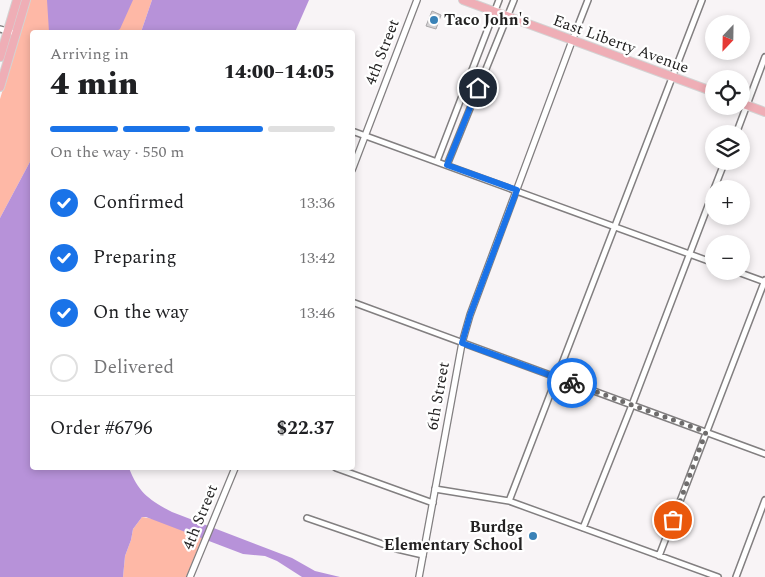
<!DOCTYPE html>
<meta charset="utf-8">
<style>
:root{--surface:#fff;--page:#f2f2f2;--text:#202124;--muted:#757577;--line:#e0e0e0;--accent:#1a73e8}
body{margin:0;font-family:Spectral,serif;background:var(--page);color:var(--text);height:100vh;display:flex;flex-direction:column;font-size:19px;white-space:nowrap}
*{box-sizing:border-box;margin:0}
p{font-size:16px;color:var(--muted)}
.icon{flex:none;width:28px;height:28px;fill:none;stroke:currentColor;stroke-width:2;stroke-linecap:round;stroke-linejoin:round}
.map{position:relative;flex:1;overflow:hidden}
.details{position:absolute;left:30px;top:30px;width:325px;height:440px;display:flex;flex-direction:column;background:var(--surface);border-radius:5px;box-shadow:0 2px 8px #0003}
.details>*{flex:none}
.needle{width:32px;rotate:202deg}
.controls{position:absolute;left:705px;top:15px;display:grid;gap:10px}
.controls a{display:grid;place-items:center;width:45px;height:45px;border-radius:50%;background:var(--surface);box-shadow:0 2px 8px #0003;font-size:25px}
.pin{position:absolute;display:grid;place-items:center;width:42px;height:42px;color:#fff;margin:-21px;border:2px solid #fff;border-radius:50%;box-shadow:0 1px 5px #0007}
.courier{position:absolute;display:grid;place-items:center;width:50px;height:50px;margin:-25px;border:4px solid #1a73e8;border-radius:50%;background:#fff;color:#222;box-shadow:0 1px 6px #0007}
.head em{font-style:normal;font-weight:800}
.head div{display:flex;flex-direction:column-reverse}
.head{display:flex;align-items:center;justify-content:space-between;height:85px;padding:0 20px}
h1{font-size:32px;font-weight:800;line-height:38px}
.bar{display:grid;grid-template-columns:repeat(4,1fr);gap:8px 5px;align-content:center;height:60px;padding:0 20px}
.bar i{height:6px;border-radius:4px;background:var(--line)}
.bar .active{background:var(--accent)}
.bar p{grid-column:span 4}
.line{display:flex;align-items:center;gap:12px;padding:0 20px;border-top:1px solid var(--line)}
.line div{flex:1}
ol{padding:0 20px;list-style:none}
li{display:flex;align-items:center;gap:15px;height:55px}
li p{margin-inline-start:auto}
li .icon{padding:5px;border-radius:50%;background:var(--accent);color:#fff;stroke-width:4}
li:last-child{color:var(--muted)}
li i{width:28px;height:28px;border:2px solid var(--line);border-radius:50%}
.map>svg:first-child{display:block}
.green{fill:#feb8a6}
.water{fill:#b792d9}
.building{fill:#d2d0d2;stroke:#aaa8aa}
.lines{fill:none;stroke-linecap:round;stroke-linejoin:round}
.minor-casing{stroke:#827f80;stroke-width:8}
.tertiary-casing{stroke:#827f80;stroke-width:8}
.primary-casing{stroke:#d3d3d3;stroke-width:10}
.minor{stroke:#fff;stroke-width:5}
.tertiary{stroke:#fff;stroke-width:5.5}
.primary{stroke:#efaeb6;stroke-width:8}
.done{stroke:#6e6c6c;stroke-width:5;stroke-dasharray:0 9}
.route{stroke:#1a73e8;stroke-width:6}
.poi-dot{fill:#3a82b7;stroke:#fff;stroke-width:2}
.labels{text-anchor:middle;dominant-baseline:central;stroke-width:4.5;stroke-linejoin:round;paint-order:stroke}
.poi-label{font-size:16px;font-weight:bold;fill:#232222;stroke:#fff;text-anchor:start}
.street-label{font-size:16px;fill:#232222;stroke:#fff}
</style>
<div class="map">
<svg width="765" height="577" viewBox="0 0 765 577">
<rect width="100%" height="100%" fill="#f8f4f6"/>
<path class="green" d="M30 0H152L141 32H32V158L0 218V99Z
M142 517 154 519 202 538 186 577H123L125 556 131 540 133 529Z"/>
<path class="water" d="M47 0H133L120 29 115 32H49Z
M152 0H309L295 32H141Z
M32 158V468H129C138 492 149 500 172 512L292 558 315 571 340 577H302L277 561 265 556 243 554 146 517H142L133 529 131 540 125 556 123 577H0V218Z"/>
<path class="building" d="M432 11 441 15 436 29 426 26Z"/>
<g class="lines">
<defs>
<path id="minor" d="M0 29 11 32
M572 41 588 0
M352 131 714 263
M736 134 765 57
M437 161 499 0
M447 165 514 0
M714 189 725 161
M735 271 765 282
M352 302 765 454
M336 468 433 503
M435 489 509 501 718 577
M509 501 702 0
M307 518 397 549 423 555
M583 528 632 405 714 190
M659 556 765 280
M736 577 765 500"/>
<path id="tertiary" d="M352 170 417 0
M190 577 235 468
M419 577 462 343 470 315 572 41"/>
<path id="primary" d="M463 0 714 92
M0 57 17 0
M0 87 26 0
M741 103 765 112"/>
</defs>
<use href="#minor" class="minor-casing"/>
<use href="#tertiary" class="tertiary-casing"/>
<use href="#primary" class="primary-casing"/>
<use href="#minor" class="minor"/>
<use href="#tertiary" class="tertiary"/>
<use href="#primary" class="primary"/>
</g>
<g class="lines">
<path class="done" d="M572 383 706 432 673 520"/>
<path class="route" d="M478 88 447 165 517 190 470 315 462 343 572 383"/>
</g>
<g class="poi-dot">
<circle cx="434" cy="20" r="5"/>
<circle cx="533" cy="536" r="5"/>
</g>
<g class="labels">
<g class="poi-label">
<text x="444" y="20">Taco John's</text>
<text x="523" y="527" text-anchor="end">Burdge<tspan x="523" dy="18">Elementary School</tspan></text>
</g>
<g class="street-label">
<text transform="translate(621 44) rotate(20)">East Liberty Avenue</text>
<text transform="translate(382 52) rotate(-69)">4th Street</text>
<text transform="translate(438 396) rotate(-80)">6th Street</text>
<text transform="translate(200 517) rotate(-68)">4th Street</text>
</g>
</g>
</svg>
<div class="controls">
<a><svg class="needle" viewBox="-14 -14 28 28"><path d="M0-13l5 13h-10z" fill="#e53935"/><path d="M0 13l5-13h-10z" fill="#757577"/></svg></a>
<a><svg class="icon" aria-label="locate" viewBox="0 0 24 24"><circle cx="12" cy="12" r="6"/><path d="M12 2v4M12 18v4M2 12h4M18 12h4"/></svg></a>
<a><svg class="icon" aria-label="layers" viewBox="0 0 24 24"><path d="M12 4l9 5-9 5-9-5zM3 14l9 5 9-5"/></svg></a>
<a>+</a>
<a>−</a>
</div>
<div class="pin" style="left:673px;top:520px;background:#ea580c"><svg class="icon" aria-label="bag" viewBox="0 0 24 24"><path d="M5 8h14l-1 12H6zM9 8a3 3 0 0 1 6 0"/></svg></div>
<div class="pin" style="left:478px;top:88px;background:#1f2937"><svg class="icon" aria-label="home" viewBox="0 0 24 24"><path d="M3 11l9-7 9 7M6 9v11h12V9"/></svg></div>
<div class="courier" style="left:572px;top:383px"><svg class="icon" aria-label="bike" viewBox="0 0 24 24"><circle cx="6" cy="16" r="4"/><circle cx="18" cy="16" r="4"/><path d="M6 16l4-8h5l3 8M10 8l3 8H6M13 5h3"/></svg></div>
<section class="details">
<div class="head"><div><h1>4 min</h1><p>Arriving in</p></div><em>14:00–14:05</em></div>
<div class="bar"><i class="active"></i><i class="active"></i><i class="active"></i><i></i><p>On the way · 550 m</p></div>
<ol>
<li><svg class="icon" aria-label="check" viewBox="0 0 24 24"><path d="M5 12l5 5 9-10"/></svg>Confirmed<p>13:36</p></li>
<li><svg class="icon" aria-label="check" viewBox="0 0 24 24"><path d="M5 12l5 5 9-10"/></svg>Preparing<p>13:42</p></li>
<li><svg class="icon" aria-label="check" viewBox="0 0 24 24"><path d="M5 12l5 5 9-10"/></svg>On the way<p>13:46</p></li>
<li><i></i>Delivered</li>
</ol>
<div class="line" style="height:65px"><div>Order #6796</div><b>$22.37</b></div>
</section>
</div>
